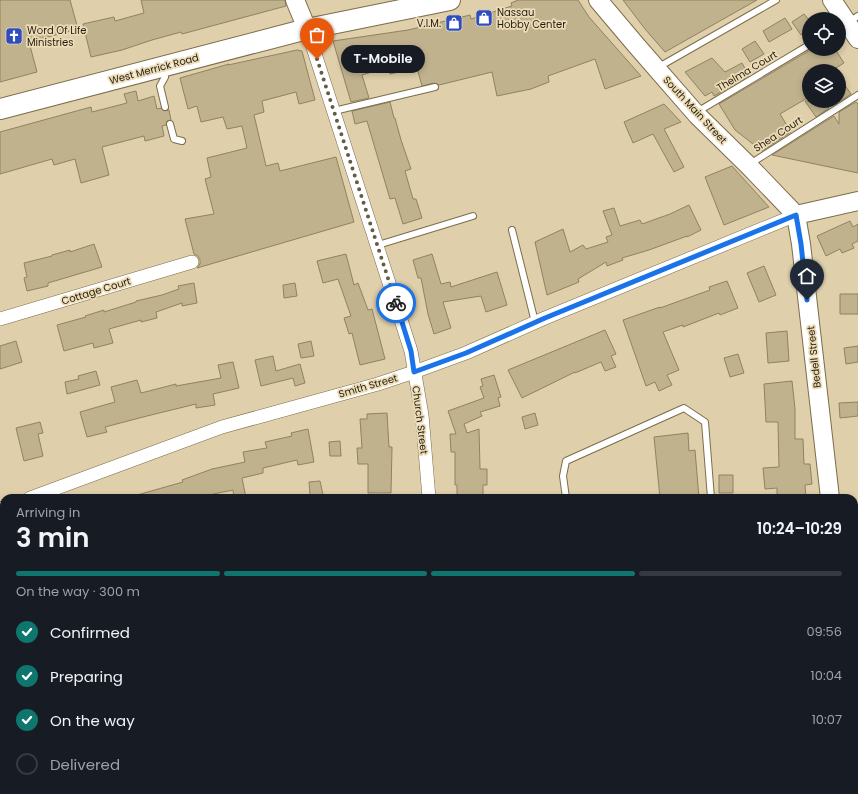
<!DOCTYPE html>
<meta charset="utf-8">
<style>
:root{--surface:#171b24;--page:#20242c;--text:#f1f3f6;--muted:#9ea1a6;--line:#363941;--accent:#0f766e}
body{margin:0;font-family:Poppins,sans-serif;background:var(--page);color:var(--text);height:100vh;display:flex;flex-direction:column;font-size:15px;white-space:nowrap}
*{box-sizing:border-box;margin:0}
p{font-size:13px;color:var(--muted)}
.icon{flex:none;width:22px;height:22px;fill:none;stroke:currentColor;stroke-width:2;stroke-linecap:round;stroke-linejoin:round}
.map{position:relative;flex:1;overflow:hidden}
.panel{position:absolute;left:0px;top:494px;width:858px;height:300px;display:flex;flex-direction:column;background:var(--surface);border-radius:12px 12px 0 0;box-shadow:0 2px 6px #0003}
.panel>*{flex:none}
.buttons{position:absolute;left:802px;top:12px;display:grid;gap:8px}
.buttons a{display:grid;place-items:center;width:44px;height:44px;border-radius:50%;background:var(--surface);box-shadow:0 2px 6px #0003;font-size:20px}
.pin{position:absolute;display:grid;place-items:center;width:34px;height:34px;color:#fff;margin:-41px -17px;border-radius:50% 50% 50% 0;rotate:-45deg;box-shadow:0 0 4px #0007}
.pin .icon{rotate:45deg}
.courier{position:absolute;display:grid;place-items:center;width:40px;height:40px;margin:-20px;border:3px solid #1a73e8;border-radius:50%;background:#fff;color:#222;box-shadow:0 1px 5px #0007}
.bubble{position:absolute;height:28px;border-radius:14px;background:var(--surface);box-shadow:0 2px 6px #0003;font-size:13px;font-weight:600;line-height:28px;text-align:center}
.overview em{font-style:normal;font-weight:600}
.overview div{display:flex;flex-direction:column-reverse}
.overview{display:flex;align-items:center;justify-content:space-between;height:68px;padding:0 16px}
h1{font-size:26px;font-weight:600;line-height:30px}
.bar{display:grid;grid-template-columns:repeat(4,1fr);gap:6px 4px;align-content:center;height:48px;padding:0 16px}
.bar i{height:5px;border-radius:3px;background:var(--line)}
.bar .active{background:var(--accent)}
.bar p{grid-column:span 4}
ol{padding:0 16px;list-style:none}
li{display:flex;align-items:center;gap:12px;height:44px}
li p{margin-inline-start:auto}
li .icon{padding:4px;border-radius:50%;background:var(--accent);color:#fff;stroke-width:4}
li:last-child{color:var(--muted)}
li i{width:22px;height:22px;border:2px solid var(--line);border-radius:50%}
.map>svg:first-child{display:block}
.green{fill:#ba97b9}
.building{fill:#c1b28e;stroke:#918260}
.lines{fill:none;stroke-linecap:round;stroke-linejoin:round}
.lane-casing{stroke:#7c6d4b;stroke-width:8}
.street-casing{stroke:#7c6d4b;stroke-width:14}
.secondary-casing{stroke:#7c6d4b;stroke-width:20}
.primary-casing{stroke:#7c6d4b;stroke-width:22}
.path{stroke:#91856a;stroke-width:2.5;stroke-dasharray:3 3;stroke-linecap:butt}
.lane{stroke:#fff;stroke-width:6}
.street{stroke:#fff;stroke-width:13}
.secondary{stroke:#fff;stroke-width:18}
.primary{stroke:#fff;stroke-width:20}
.done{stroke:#655c46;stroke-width:4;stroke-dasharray:0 7.2}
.route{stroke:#1a73e8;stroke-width:5}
.labels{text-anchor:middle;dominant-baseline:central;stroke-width:3.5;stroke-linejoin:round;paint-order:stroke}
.poi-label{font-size:10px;fill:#241e10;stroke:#ecdcb7;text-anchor:start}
.street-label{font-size:10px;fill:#241e10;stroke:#ecdcb7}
</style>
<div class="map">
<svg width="858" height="794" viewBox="0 0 858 794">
<rect width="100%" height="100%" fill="#dfcfab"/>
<path class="green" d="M45 790H123L125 794H45Z"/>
<path class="building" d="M0 0H70L78 29 29 42 37 72 0 82Z
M141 0H285L286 6 182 34 181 32 152 40 122 50 91 57 83 24 114 17 115 21 144 13Z
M518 0H578L589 17 641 76 605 89 595 59 548 76 549 82 531 89 497 96 492 72 439 85 434 83 422 86 417 68 390 74 388 67 362 75 369 98 351 102 333 41 408 30 470 15 471 19 512 6 511 3Z
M623 0H757L665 52 645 29Z
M804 14 809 20V30L801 35 792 22Z
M785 18 792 29 769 42 763 31Z
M755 41 764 54 750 62 742 49Z
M812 49H835L844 63 831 71H809V97L780 114 791 132 762 151 735 130 719 104Z
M297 50 302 51 315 100 299 104 296 92 262 101 264 112 254 115 266 166 278 163 280 171 336 157 354 222 197 268 200 264V260L198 256 194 254 185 219 214 214 205 179 211 177 207 158 247 148 242 126 227 129 223 117 201 122 197 106 188 109 180 78 229 64 228 65Z
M712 58 725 72 742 63 749 76 714 96 712 92 705 96 685 72Z
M839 77 851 94 839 102Z
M136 91 138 101 154 96 157 109 161 108 164 111 169 110 171 120 167 121 166 125 162 126 164 136 145 141 144 136 102 147 109 175 81 183 75 159 54 165 52 159 0 174V132L91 107 92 112 127 103 124 94Z
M805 101H823L829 108 816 117Z
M390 102 394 118H395L401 140 411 169 405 171 413 199H416L422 218 403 224 395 198 390 199 367 121 355 124 352 111Z
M856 102 858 104V173L772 155 834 116 839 124V112Z
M664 104 681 122 664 129 684 167 674 172 653 134 633 143 624 122Z
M732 166 769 207 724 225 705 177Z
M689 205 701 230 687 237V236L649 250 622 258 623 260 607 266 606 262 578 279 579 282 547 295 535 242 563 229 570 252 583 245 586 249 608 242 606 237 612 235 603 211 614 208 620 226 640 220 642 224 670 214Z
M850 221 853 227 858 224V241L852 244 854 248 842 253 840 249 826 256 817 236Z
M94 244 102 267 48 283V286L27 291 24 278 27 277 24 263 52 256V255L70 250V252Z
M346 254 354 285 358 283 368 310 372 309 385 359 360 365 352 333 349 334 344 318 351 316 338 279 323 283 317 261Z
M432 254 441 284 450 282 451 287 497 272 507 305 486 312 481 296 443 302 451 328 434 334 428 314 421 278H418L413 260Z
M764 266 776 295 759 302 747 273Z
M727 281 738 308 720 315 719 313 683 327V325L663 332 679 370 667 375 672 385 659 391 655 382 646 386 623 320 660 307V308L710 290 709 287Z
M194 283 197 303 182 306V303L156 312 157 318 141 322V320L109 329 113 343 94 348 93 343 64 351 57 325 86 317 85 316 104 310V312L136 302V301L162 295 179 289 178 286Z
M295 283 297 296 284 298 283 285Z
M840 294H858V314H840Z
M605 330 616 354 611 356 616 367 605 371 601 362 575 373V372L522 398 508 370Z
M787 331 789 361 768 363 766 333Z
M16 341 22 362 0 369V346Z
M311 341 314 356 301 358 298 344Z
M858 346V362L846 364 844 348Z
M738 354 744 373 730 377 724 358Z
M273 356 276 371 300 364 305 383 295 386 293 378 261 386 255 360Z
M233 362 239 388 213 394 215 405 196 408V404L147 416 105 427 107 432 87 437 80 412 115 402 111 387 137 380 141 393 176 384V386L221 378 218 365Z
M96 371 100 385 67 394 65 382 79 379 78 376Z
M494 375 501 397 498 398 500 406 480 412 482 416 464 424 467 433 479 429 480 469H487V485H483V498H457V485H455V452H451L450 434H456L448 411 484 398 480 387 483 386 481 379Z
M792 381 795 409V439H803L804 464H810L812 484 805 485 806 498H777V488L765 489 763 468 779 467 778 422H766L764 384Z
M858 402V416L840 418 839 403Z
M387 413 389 447H392L391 493H368V464H358L357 448H362L360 419H367V414Z
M535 413 538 425 525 429 522 417Z
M40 422 43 433 38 434 43 456 24 461 16 428Z
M308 429 314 462 298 465 297 460 263 468V473L242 478 246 498H234L233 490 199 497 200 498H138L137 495 183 482 182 480 212 469 245 462 243 452 267 448 265 442 292 436 291 433Z
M688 433 689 451 695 450 699 498H660L654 437Z
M340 441 341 456H330L329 442Z
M719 475H733V493H719Z
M320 481 323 495H310L309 482Z"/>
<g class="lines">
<defs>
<path id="lane" d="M839 28 858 16
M657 68 776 0
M165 77 160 86 165 107
M334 111 435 87
M697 112 809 45
M170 124 174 139 182 141
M750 164 858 95
M512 230 535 322
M378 245 473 216
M566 498 563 476 566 461 684 408 705 422 711 498"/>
<path id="street" d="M307 29 411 351 422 415 429 498
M0 319 192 262
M30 498 222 427 378 384 414 372 466 353 545 318 796 215
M854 640H858
M136 790 139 794
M452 790 453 794"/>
<path id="secondary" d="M295 0 307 29
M598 0 636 45 697 115 748 165 796 215
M832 0 858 39
M796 215 801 244 830 498
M796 215 858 201
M0 511 4 525
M854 764 856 794
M29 794V790"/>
<path id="primary" d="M0 109 307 29 450 0"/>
</defs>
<use href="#lane" class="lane-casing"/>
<use href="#street" class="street-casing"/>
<use href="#secondary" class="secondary-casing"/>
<use href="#primary" class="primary-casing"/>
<path class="path" d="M72 790 75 794
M85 794V790"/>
<use href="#lane" class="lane"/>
<use href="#street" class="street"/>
<use href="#secondary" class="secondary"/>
<use href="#primary" class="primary"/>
</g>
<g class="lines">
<path class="done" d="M317 59 396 303"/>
<path class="route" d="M396 303 411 351 414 372 466 353 545 318 796 215 801 244 807 300"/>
</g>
<defs>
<symbol id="shop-square" viewBox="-11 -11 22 22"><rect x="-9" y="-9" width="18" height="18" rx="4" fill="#2f4ebe" stroke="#ecdcb7"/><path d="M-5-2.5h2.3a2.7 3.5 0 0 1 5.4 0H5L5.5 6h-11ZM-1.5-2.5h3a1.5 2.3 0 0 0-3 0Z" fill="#fff"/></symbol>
<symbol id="church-square" viewBox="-11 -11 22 22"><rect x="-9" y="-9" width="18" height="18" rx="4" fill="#2f4ebe" stroke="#ecdcb7"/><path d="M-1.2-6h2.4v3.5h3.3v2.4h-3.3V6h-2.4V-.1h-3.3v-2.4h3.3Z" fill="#fff"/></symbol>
</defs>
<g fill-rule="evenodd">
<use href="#shop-square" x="474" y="8" width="20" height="20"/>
<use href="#shop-square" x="444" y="13" width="20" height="20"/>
<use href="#church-square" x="4" y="26" width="20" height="20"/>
</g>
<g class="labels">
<g class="poi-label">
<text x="497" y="12">Nassau<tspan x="497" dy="12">Hobby Center</tspan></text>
<text x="441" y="23" text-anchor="end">V.I.M.</text>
<text x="27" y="30">Word Of Life<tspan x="27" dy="12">Ministries</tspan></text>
</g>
<g class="street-label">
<text transform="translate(154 69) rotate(-15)">West Merrick Road</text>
<text transform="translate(747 71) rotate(-31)">Thelma Court</text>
<text transform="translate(695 110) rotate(47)">South Main Street</text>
<text transform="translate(778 134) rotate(-33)">Shea Court</text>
<text transform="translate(96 291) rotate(-17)">Cottage Court</text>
<text transform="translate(814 357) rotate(-96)">Bedell Street</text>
<text transform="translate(368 386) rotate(-16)">Smith Street</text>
<text transform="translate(420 420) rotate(83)">Church Street</text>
</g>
</g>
</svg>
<div class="buttons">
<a><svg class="icon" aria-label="locate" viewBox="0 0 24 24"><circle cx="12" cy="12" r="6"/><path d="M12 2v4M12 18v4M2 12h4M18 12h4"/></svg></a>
<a><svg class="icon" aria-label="layers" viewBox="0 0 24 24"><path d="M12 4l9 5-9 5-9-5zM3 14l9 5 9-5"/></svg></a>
</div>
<div class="pin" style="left:317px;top:59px;background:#ea580c"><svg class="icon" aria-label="bag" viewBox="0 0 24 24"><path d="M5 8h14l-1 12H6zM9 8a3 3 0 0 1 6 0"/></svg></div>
<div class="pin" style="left:807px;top:300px;background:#1f2937"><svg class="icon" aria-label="home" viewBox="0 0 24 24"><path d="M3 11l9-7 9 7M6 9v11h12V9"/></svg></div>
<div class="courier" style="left:396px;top:303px"><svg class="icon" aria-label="bike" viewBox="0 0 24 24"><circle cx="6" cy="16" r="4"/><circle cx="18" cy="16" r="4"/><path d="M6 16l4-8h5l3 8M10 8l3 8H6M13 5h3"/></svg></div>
<div class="bubble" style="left:341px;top:45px;width:84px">T-Mobile</div>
<section class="panel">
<div class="overview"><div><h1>3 min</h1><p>Arriving in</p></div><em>10:24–10:29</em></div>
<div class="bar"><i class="active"></i><i class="active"></i><i class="active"></i><i></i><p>On the way · 300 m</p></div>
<ol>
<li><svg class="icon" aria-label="check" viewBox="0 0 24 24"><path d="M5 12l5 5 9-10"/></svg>Confirmed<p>09:56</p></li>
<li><svg class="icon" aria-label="check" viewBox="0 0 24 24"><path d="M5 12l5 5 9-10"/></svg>Preparing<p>10:04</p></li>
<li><svg class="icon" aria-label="check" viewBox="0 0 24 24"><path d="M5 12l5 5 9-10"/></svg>On the way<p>10:07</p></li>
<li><i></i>Delivered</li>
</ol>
</section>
</div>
